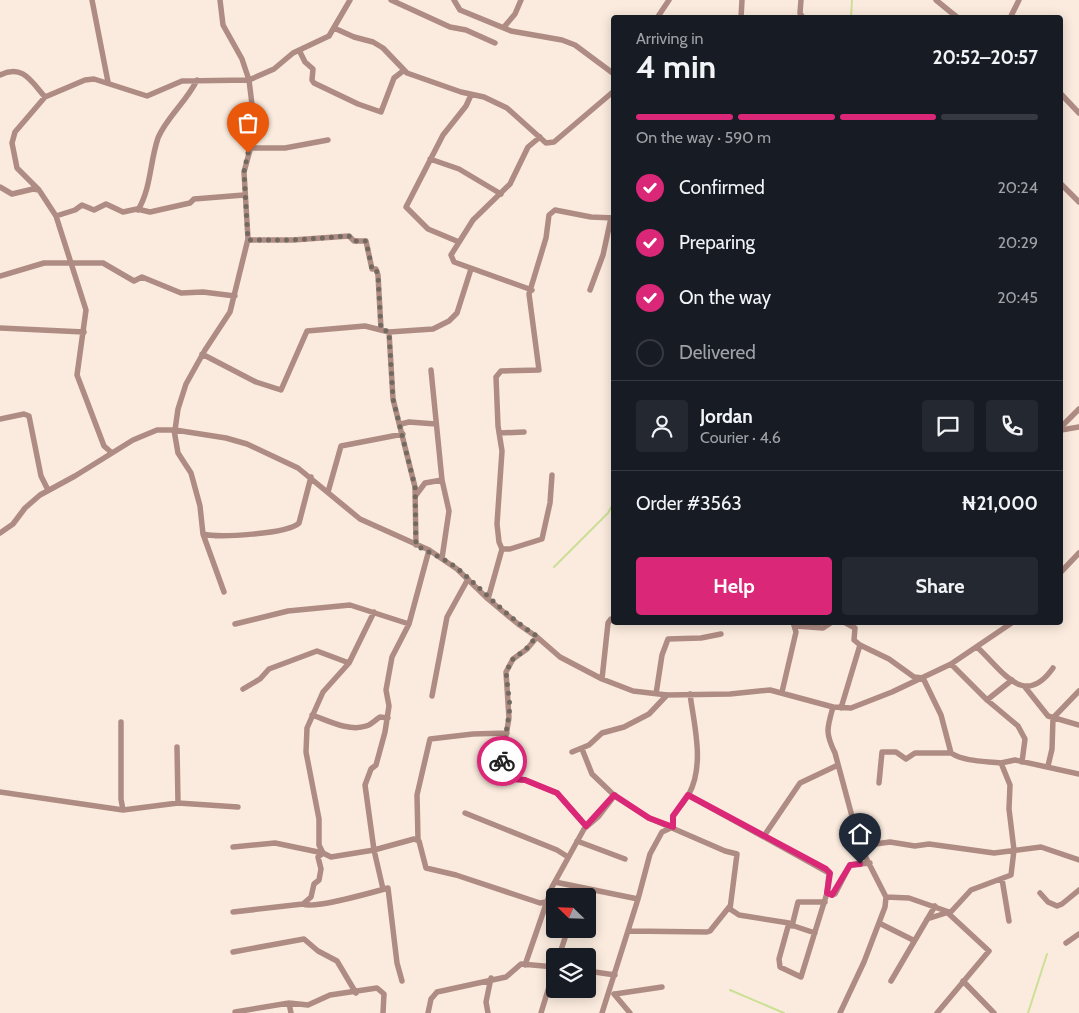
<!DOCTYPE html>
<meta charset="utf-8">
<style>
:root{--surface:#171b24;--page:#242831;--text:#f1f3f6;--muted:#9ea1a6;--line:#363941;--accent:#db2777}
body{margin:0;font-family:Cabin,sans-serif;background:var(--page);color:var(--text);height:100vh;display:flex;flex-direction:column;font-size:19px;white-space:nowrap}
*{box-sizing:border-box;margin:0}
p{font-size:16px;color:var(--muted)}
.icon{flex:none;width:28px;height:28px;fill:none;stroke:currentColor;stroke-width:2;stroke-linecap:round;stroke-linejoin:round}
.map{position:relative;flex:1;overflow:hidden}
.drawer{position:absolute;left:611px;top:15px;width:452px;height:610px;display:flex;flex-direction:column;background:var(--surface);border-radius:5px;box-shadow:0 2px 12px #0003}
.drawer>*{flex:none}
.needle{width:32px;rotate:293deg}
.buttons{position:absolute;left:546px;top:888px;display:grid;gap:10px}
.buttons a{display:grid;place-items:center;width:50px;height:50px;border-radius:5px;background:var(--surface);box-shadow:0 2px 12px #0003;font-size:25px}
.pin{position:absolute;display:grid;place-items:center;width:42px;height:42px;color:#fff;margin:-51px -21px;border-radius:50% 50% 50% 0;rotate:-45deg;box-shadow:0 0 5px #0007}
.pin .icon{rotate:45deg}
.courier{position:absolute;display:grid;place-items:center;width:50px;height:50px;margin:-25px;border:4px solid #db2777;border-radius:50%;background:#fff;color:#222;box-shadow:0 1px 6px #0007}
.headline em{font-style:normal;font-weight:700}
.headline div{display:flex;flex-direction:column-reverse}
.headline{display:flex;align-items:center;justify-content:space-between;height:85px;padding:0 25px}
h1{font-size:32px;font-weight:700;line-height:38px}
.bar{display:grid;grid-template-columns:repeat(4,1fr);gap:8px 5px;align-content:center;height:60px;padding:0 25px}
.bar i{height:6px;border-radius:4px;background:var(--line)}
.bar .current{background:var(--accent)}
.bar p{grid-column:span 4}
.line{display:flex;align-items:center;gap:12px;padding:0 25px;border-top:1px solid var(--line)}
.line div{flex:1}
.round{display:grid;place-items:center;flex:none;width:52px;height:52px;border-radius:5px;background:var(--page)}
ol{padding:0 25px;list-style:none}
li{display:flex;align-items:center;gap:15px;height:55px}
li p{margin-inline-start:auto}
li .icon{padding:5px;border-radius:50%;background:var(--accent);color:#fff;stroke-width:4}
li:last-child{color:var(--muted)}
li i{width:28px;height:28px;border:2px solid var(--line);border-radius:50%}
.action{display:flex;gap:10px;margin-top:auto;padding:10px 25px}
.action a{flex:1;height:58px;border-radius:5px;background:var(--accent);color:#fff;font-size:20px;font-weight:700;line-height:58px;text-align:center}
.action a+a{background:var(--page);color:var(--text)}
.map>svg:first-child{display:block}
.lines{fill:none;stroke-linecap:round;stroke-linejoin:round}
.stream{stroke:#cbe095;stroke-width:2}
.minor{stroke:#af8c83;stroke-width:5.5}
.done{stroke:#726961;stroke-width:5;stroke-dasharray:0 9}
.route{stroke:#db2777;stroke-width:6}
</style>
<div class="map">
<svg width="1079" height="1013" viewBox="0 0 1079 1013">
<rect width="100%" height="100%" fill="#fbebde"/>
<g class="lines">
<path class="stream" d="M851 18 852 0
M554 567 608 513 614 502
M730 990 784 1013
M1028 1013 1047 954"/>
<path class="minor" d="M92 0 108 82
M391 0 450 27 466 30 495 43
M454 0 460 10 511 31 562 40 575 45 614 74
M801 0 800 13 803 18
M936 0 958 18
M657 18 669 0
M741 18 742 0
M1010 18 1019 0
M504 27 515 14 521 0
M334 28 354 37 373 42 383 48 407 73 461 92 484 97 507 108 546 143 554 142 614 91
M299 50 305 62 313 69 312 80 314 83 358 104 381 112 394 78 403 71
M0 75C23 64 31 81 45 97
M1061 94 1079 113
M249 148H285L328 140
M430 159 459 169 501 194
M1061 184 1079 202
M0 187 12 194 33 189 39 190 56 216 86 310 77 375 104 446 112 453
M39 190 17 168 12 143 15 132 45 97 85 80 94 79 147 96 182 81 249 80 274 69 293 53 329 36 350 0
M138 210C151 189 150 161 158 138 166 118 187 101 197 80
M56 216 75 210 82 205 94 210 106 204 123 212 137 209 150 212 190 203 194 199 244 195
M248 240H293L349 236 354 241H366L372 269H376L378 275 381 329
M459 242 428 229 406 207 443 135 466 106 471 95
M0 276 44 263H103L134 281 142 277 181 293 203 292 235 296
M532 290 454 262 451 255 473 220 510 184 528 147 540 137
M590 290 603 255 611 218
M0 328 84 332
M389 332 393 399 415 487 416 545
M202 354 256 382 281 390 307 331 365 326 389 332 433 329 449 321 457 313 471 269
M431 370 442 480 449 511 442 558
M0 419 24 414 29 416 41 476 48 490
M401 424 409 422 436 424
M1061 427 1079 409
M174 430 178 453 191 473 200 506 203 534 224 592
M175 430 178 409 186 384 205 350 230 312 248 239 244 172 254 135V121L249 80 242 59 223 25 220 0
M1061 430 1079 427
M499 433 524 432
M328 492 341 446 403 434
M416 495 425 483 442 480
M0 533 13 524 25 508 40 495 75 476 133 440 157 430H175L226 438 247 444 298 468 360 519 429 550 457 569 488 599 518 624 537 637 560 657 602 679 633 691 667 695 730 694 770 690 833 707 851 708 892 692 951 664 1013 622
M203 534C218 538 288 534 299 523L311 477
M502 549H510L542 539 550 503 552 475
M1061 572 1079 553
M488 599 502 549 499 542 497 524 502 451 498 426 496 377 501 371 539 370 529 294 546 238 549 215 555 210 591 217 614 218
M235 624 288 611 350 605 409 624 429 550
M796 626 823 628 832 622
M537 637 527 649 513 659 506 672 509 718 499 776 525 780 557 793 586 826
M860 645 889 659 914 677 923 678 941 715 951 753C965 762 985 761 1001 763L1010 785 1009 809 1014 850 1011 875 971 890 949 914 989 951 937 1013
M977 647C1003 671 1024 709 1053 668
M951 664 987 700 1018 726 1025 739 1022 762
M602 679 608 623 611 619 614 620
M1025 687 1048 716 1079 725
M243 689 260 679 269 669 317 651 349 663
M782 692 796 632 793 622
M656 694 662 655 668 639 701 638 721 634
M432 696 447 617 468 579
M987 700 1012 680
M833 707C827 728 825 733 835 753L860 846 886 897 885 907 864 962 840 1013
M841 708 860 645 854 640 855 628 844 622
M312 715C327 720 349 732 366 726 371 725 375 720 380 717L388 718
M121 722V799L123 810
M177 747 178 803
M582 749 592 774 616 797 649 818 725 851 737 854 730 909 739 915 789 923 779 959 780 967 801 977 827 893 829 873 688 795
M572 752 589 745 602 733 624 727 649 714 667 695
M1001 763 1015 760 1079 774
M1048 766 1052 749 1053 718 1079 691
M879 783 882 752H896L906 759 915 753H951
M0 792 123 810 178 803 238 807
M465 813 557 850 568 857
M764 836 800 783 838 765
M418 840 417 795 430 739 473 734 507 733
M577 841 625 859
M860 846 890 842 915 846 929 844 994 853 1041 847 1079 860
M233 847 275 843 323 853 331 857 374 850 414 839 419 841 426 868 456 875 540 903 546 902
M1002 879 1009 921
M555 882 638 899
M383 889 374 850 365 785 371 769 376 765 385 732 389 706 386 690 392 657 409 624
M827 893 835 894 850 865 870 863
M1040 893 1048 902 1057 906 1062 904 1079 890
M577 896 579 887
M886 897 909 898 949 912
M303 904C313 909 374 892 388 888L397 963 402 981
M233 912 303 904 311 897 314 884 319 880 321 869 318 857 323 853 319 845V819L306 752 307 728 323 692 349 663 374 612
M927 919 949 912
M879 923 913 940
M791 925 815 933
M792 926 798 902H825
M629 931 707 932 710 931 730 906
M1066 943 1079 934
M233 952 304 939 318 951 337 961 356 993
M559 956 568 929
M525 965 552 887 584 829 598 817 615 795
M588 971 615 975
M891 981 935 906
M963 981 994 1013
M614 994 630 1013
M615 994 662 987
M289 1003 291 1013
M235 1012 289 1003 308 1005 330 995 377 988 384 994 383 1013
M428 1013 431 999 437 992 506 977 521 964 555 967
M488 1013 486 1002 491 978
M541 1013 555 967
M602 1013 638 899 650 854 662 832 673 827V816C678 809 684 802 689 794 705 764 694 725 690 694"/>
</g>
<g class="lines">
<path class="done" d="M248 153 244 172 248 240H293L349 236 354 241H366L372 269H376L378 275 381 329 389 332 393 399 415 487 416 545C429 553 444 558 457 568 484 591 507 617 537 636L526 649 513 659 506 672 510 707 502 761"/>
<path class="route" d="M502 761 500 778 525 780 557 793 586 826 614 795 649 818 673 827V816L688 795 826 869 830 873 827 893 832 895 850 865 860 864"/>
</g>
</svg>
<div class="buttons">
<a><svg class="needle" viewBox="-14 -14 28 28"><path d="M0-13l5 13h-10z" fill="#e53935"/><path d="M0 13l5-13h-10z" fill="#9ea1a6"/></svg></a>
<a><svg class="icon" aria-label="layers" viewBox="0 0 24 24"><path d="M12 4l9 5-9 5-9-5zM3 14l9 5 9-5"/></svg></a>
</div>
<div class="pin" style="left:248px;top:153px;background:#ea580c"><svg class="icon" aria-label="bag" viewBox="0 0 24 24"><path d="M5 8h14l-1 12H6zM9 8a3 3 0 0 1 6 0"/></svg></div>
<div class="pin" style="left:860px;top:864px;background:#1f2937"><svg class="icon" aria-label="home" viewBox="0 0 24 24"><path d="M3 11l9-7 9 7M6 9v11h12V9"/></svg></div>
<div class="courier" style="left:502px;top:761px"><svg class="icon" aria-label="bike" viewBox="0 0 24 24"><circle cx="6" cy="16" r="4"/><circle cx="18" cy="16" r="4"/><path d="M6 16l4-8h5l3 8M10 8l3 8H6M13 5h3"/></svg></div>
<section class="drawer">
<div class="headline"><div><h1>4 min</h1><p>Arriving in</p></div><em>20:52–20:57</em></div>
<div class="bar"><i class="current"></i><i class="current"></i><i class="current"></i><i></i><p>On the way · 590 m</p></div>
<ol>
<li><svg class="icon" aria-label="check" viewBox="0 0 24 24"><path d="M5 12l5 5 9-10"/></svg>Confirmed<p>20:24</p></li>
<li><svg class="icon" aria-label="check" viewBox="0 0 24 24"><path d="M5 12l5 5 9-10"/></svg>Preparing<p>20:29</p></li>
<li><svg class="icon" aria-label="check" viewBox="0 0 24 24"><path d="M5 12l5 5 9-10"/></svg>On the way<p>20:45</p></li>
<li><i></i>Delivered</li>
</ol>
<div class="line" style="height:90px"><a class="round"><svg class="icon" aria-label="person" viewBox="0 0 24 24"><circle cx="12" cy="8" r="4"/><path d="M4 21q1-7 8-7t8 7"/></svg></a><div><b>Jordan</b><p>Courier · 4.6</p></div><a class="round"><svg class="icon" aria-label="chat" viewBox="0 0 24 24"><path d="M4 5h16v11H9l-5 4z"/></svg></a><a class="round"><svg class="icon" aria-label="phone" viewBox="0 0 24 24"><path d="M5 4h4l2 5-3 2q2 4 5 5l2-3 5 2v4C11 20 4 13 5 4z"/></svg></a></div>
<div class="line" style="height:65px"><div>Order #3563</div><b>₦21,000</b></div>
<div class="action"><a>Help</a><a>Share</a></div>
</section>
</div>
